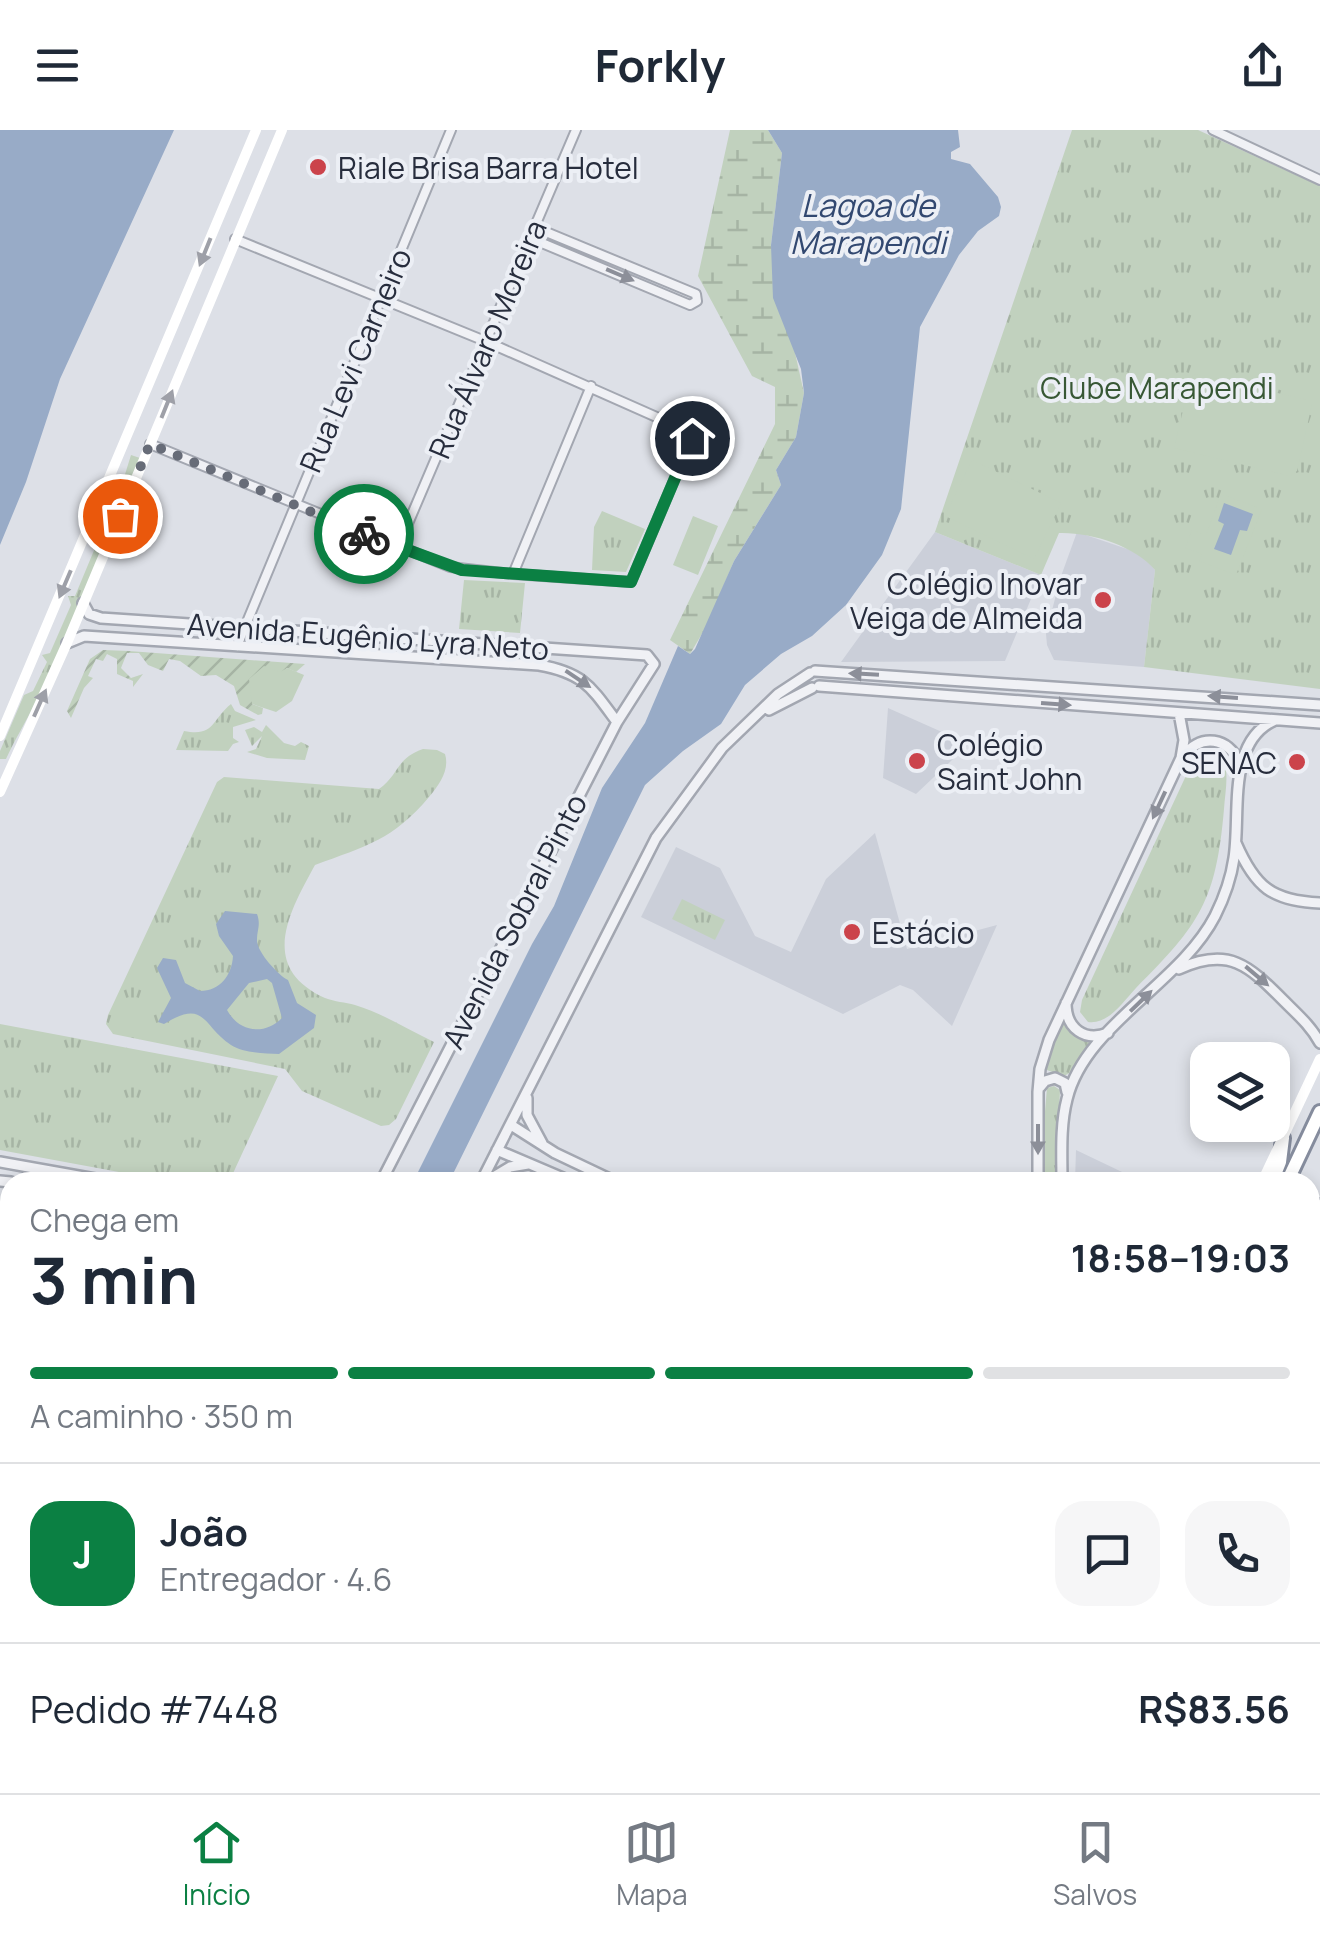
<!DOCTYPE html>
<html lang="pt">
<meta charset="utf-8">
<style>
:root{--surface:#fff;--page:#f6f6f7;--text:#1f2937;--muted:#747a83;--line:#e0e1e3;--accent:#0b8043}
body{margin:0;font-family:Manrope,sans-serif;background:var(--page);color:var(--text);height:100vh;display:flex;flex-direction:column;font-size:38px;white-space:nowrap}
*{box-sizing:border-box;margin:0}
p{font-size:32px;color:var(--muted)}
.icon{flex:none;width:55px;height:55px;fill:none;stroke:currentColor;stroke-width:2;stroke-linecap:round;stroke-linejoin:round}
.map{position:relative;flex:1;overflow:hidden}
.side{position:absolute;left:0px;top:1042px;width:1320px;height:622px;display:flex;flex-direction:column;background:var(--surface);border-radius:30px 30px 0 0;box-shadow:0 5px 15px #0003}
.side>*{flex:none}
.fabs{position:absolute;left:1190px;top:912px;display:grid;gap:20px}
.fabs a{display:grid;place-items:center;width:100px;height:100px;border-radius:20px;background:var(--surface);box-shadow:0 5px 15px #0003;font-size:50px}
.pin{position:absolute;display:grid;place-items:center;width:85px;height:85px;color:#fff;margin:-42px;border:5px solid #fff;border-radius:50%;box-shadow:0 2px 10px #0007}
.courier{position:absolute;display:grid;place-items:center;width:100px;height:100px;margin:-50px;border:8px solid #0b8043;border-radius:50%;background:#fff;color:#222;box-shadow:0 2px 12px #0007}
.headline em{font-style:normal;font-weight:700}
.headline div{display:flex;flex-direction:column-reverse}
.headline{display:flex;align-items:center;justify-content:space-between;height:170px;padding:0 30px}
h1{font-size:65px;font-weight:700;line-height:75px}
.bar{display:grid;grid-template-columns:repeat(4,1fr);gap:15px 10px;align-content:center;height:120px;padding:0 30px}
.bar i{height:12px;border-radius:8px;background:var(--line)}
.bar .on{background:var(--accent)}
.bar p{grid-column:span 4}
.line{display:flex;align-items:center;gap:25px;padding:0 30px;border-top:2px solid var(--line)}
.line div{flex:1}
.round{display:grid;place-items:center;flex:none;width:105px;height:105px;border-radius:30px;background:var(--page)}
header{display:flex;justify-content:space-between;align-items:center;height:130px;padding:0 30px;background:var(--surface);font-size:45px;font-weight:700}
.tab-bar{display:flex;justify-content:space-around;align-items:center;height:140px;border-top:2px solid var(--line);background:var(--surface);font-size:28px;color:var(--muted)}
.tab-bar a{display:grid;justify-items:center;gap:5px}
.tab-bar .on{color:var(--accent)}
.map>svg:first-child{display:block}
.built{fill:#cbcfd9}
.grass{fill:url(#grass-tufts)}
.wetland{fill:url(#wetland-marsh)}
.garden{fill:url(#garden-furrows)}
.pitch{fill:#c1d1be}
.water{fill:#98abc7;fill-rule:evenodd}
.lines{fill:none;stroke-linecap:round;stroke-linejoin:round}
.minor-casing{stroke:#a3a7b1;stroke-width:12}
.tertiary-casing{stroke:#a3a7b1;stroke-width:14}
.trunk-casing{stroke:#858c9d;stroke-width:18}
.minor{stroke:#f0f1f5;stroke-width:8}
.tertiary{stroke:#f0f1f5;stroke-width:9}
.secondary{stroke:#fff;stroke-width:10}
.trunk{stroke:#fff;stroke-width:12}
.oneway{fill:#9ea0a8}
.oneway2{fill:#8c8f99}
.done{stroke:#676c78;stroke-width:10;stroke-dasharray:0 18}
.route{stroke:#0b8043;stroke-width:12}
.poi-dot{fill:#cb434b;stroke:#eceff5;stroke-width:4}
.labels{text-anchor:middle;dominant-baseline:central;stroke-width:8;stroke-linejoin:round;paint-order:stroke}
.poi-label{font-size:30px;fill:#272d3d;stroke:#eceff5;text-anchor:start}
.street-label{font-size:30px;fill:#272d3d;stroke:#eceff5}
.park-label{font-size:30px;fill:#385835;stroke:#eceff5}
.water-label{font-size:32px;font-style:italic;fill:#324870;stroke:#eceff5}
</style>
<header><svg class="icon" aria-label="menu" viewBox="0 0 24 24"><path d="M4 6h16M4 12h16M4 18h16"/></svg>Forkly<svg class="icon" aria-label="share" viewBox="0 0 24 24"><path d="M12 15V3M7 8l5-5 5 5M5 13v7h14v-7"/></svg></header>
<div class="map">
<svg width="1320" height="1663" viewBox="0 0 1320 1663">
<defs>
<pattern id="grass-tufts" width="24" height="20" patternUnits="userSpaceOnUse" patternTransform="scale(2.5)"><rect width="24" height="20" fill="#c1d1be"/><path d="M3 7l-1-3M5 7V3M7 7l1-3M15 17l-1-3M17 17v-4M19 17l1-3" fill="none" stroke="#a6b4a4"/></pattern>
<pattern id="wetland-marsh" width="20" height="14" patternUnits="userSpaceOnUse" patternTransform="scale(2.5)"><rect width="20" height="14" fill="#c1d1be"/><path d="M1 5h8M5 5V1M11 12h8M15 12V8" fill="none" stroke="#a6b4a4"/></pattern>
<pattern id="garden-furrows" width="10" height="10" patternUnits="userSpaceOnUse" patternTransform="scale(2.5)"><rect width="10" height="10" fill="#c1d1be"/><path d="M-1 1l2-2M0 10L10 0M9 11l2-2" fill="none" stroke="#a6b4a4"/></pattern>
</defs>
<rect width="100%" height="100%" fill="#dde0e7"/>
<path class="built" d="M935 402 1041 445 1005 531 841 532Z
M1077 402 1142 424 1155 440 1144 537 1054 530 1047 515 1046 504 1060 449Z
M888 578 969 614 916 664 883 648Z
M875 703 907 819 997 795 952 896 913 860 900 855 843 884 641 787 676 717 720 738 755 806 791 822 826 749Z
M1076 1020 1143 1052H1075Z
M1320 1164V1381L1310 1377V1187Z
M1310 1442 1320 1447V1663H1269L1252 1655H1310Z
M1092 1655H1243L1239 1663H1089Z"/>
<path class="grass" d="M1072 0H1198L1320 56V559L1144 537 1155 440C1135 416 1091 402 1059 403L1041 445 935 402Z
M131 325 140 328C106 410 75 494 35 573 26 592 15 609 6 629H0V621L24 565 33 561 47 532 42 525 50 523 71 475 68 466H75L95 418 90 413 99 410 118 362 114 357 122 354Z
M602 381 645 399 626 442 592 440 594 397Z
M464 450 525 453 520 503 459 499Z
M231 574 235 581 256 590 233 597V608L239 612 233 614 228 621 176 620 184 601C215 607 211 590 231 574Z
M266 595 284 613 295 616 301 612 309 616 305 630 267 628 247 622 256 619 262 606 252 616 245 600 254 597 262 602Z
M423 619 437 620 445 624C450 640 439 655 429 667 393 710 366 716 315 735 290 781 257 837 325 868 335 872 345 872 355 875 382 883 409 900 434 912L396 989 389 995 381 996 302 961 285 939 113 904 106 894 108 885 217 652 224 647 379 659C399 645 396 628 423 619Z
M1210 621 1222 626C1230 642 1225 662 1224 679 1216 771 1200 794 1136 858 1123 872 1108 895 1088 892L1080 882 1082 870 1190 637 1202 623Z
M682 769 725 790 715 810 672 789Z
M1063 887 1070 902 1093 913 1077 939 1064 946 1044 939Z
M0 894 278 946 229 1052H173L0 1020Z
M1054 956 1060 960 1056 1052H1044L1042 1016 1047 958Z"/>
<path class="wetland" d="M730 0H768L782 23 771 115 804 263 796 307 776 340 781 355 734 431 706 497 690 524 670 510 775 294V257L752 246 698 146Z"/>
<path class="garden" d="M103 520 129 521 305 534 296 542 287 538 252 574 263 578 262 584 258 585 240 575 234 556 216 545 201 546 180 531 169 529 163 541 148 535 139 523H127L121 538 131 548 143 544 133 557V551L117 544V529L107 524 103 531 96 529 88 546 93 548 84 558 71 588 67 581 90 529Z"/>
<path class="pitch" d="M1196 244 1308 270 1312 274 1297 341 1290 346 1174 318 1191 247Z
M972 330 1061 373 1034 429 945 386Z
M1221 364 1262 379 1236 445 1199 431 1202 424 1185 418 1192 400 1206 405Z
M693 386 718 396 698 445 673 435Z
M264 536 280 542 287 538 304 545 292 571 276 582 252 574 249 549Z"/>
<path class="water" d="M0 0H174L60 249 26 352 0 415Z
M768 0H958L960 17 951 22V29L970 34 998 67 1001 77 999 86 978 101 959 125 920 197 901 379 882 425 846 475 812 506 781 524 745 555 721 594 683 621 645 655 449 1052H413L532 814 554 776 602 658 645 593 678 516 690 524 695 519 734 431 781 355 776 340 796 307 804 263 801 239 773 168 771 115 782 23Z
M1224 373 1253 384 1247 401 1240 400 1231 425 1214 419 1224 394 1218 391Z
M225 781 257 784C261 795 257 799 257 810 256 821 279 846 288 850L297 873 316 885 314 898 279 924C264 923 243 923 231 915 202 896 206 868 164 894L158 892 171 868 157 838 163 828 176 830 185 853 200 861C220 861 232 845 233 826L219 806 216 794ZM267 849 272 853 282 888C264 906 239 902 227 880L249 853Z"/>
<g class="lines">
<defs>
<path id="minor" d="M1213 0 1320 50
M530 108 690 175 697 171 696 164 534 97
M150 314 450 437 513 444 631 452 692 308 688 301 485 211 235 109
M398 417 576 0
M513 444 591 256
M237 516 451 0
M0 1556 10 1561
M414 1655 430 1663
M916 1655 933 1663
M71 1663 75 1655
M378 1663 384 1655
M637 1663 642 1655"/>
<path id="tertiary" d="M83 473 89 484 101 488 647 525 654 534 617 592 381 1052
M67 513 84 506 539 535C584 543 591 557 617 592
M815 541 1320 575
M819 556 1320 593
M769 580 812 558
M1183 626C1202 603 1228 607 1240 634
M1236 713C1255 757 1272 771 1320 773
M1179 839C1229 816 1249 836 1283 870 1297 884 1311 896 1320 913
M1066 873C1066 899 1085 912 1108 903
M1040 957 1045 951 1055 948 1065 953 1067 962
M527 968V985L542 1013
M511 995 555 1023 616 1052
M497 1020 572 1052
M0 1032 112 1052
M0 1051 11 1052
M481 1052 656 708 722 618 778 564 810 543
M485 1052 510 1037 528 1034
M1038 1052V962L1040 939 1049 910 1181 628 1184 610 1179 583
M1062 1052C1062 1025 1060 996 1067 969 1085 895 1180 854 1215 786 1224 768 1231 749 1234 728 1241 685 1226 611 1275 590
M1310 1391 1320 1396
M1310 1409 1320 1414
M172 1663 176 1655
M836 1663 839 1655
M857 1663 861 1655"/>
<path id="trunk" d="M1272 1052 1280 1032 1283 1008
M1287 1052 1320 982
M1310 1097 1320 1076
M1001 1663 1005 1655
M1044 1663 1048 1655"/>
</defs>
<use href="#minor" class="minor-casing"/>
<use href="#tertiary" class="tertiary-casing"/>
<use href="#trunk" class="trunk-casing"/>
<use href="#minor" class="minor"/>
<use href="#tertiary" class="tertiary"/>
<path class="secondary" d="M0 606 256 0
M0 662 67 513 282 0
M1262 1052 1320 929
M1310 1153 1320 1132
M979 1663 983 1655
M1070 1663 1074 1655"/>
<use href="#trunk" class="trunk"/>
</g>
<defs><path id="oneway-solid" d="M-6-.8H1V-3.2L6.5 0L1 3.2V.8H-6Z" transform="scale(2.5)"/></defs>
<g class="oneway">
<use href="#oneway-solid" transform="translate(205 122) rotate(112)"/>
<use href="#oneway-solid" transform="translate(167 274) rotate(-68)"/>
<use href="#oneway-solid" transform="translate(65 454) rotate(113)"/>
<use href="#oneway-solid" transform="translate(40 573) rotate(-66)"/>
</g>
<g class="oneway2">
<use href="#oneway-solid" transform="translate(620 145) rotate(23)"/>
<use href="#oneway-solid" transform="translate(864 544) rotate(-177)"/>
<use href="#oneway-solid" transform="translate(578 549) rotate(34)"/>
<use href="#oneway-solid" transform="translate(1223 567) rotate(-176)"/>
<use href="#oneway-solid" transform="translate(1056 574) rotate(4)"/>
<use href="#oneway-solid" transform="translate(1159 675) rotate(115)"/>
<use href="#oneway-solid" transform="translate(1257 846) rotate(40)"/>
<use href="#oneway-solid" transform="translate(1141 871) rotate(-44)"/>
<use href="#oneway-solid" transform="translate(1038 1009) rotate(90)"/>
</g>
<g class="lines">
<path class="done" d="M120 386 150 314 364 404"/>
<path class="route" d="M364 404 462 440 631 452 692 308"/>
</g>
<g class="poi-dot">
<circle cx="318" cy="37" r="10"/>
<circle cx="1103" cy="470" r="10"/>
<circle cx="917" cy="631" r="10"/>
<circle cx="1297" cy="632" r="10"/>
<circle cx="852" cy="802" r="10"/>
</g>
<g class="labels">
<g class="poi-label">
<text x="338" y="37">Riale Brisa Barra Hotel</text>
<text x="1083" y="453" text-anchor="end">Colégio Inovar<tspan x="1083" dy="34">Veiga de Almeida</tspan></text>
<text x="937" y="614">Colégio<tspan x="937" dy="34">Saint John</tspan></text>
<text x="1277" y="632" text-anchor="end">SENAC</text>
<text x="872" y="802">Estácio</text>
</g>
<g class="street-label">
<text transform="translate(487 209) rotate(-67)">Rua Álvaro Moreira</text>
<text transform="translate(355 230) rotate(-67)">Rua Levi Carneiro</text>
<text transform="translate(368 506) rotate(4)">Avenida Eugênio Lyra Neto</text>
<text transform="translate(514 791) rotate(-63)">Avenida Sobral Pinto</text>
</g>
<g class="park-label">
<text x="1157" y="257">Clube Marapendi</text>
</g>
<g class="water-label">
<text x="868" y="75">Lagoa de<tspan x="868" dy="37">Marapendi</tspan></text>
</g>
</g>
</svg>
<div class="fabs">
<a><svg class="icon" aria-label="layers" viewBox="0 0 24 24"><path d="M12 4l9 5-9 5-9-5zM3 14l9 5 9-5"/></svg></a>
</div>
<div class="pin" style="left:120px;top:386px;background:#ea580c"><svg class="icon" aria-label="bag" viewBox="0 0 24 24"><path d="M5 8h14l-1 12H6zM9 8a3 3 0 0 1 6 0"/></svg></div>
<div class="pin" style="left:692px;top:308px;background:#1f2937"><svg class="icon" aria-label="home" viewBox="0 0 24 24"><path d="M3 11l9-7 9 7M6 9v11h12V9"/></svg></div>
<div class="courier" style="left:364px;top:404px"><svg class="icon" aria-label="bike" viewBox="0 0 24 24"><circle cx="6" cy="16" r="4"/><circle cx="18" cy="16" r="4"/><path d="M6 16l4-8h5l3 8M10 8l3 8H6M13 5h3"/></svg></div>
<section class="side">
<div class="headline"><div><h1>3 min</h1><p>Chega em</p></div><em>18:58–19:03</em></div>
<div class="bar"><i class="on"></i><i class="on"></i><i class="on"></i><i></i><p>A caminho · 350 m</p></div>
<div class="line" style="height:180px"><b class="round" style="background:var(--accent);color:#fff">J</b><div><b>João</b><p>Entregador · 4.6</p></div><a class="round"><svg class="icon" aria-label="chat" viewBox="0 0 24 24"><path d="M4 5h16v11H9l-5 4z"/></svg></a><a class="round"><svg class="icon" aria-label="phone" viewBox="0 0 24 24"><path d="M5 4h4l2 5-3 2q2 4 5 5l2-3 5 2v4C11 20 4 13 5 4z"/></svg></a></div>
<div class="line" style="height:130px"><div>Pedido #7448</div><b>R$83.56</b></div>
</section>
</div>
<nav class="tab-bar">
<a class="on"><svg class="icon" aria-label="home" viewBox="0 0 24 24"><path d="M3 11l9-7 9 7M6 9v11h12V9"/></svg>Início</a>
<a><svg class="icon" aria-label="map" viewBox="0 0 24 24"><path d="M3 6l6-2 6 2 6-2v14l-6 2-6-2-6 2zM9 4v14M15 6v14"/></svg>Mapa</a>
<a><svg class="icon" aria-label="saved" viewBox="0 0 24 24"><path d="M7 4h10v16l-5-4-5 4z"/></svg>Salvos</a>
</nav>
